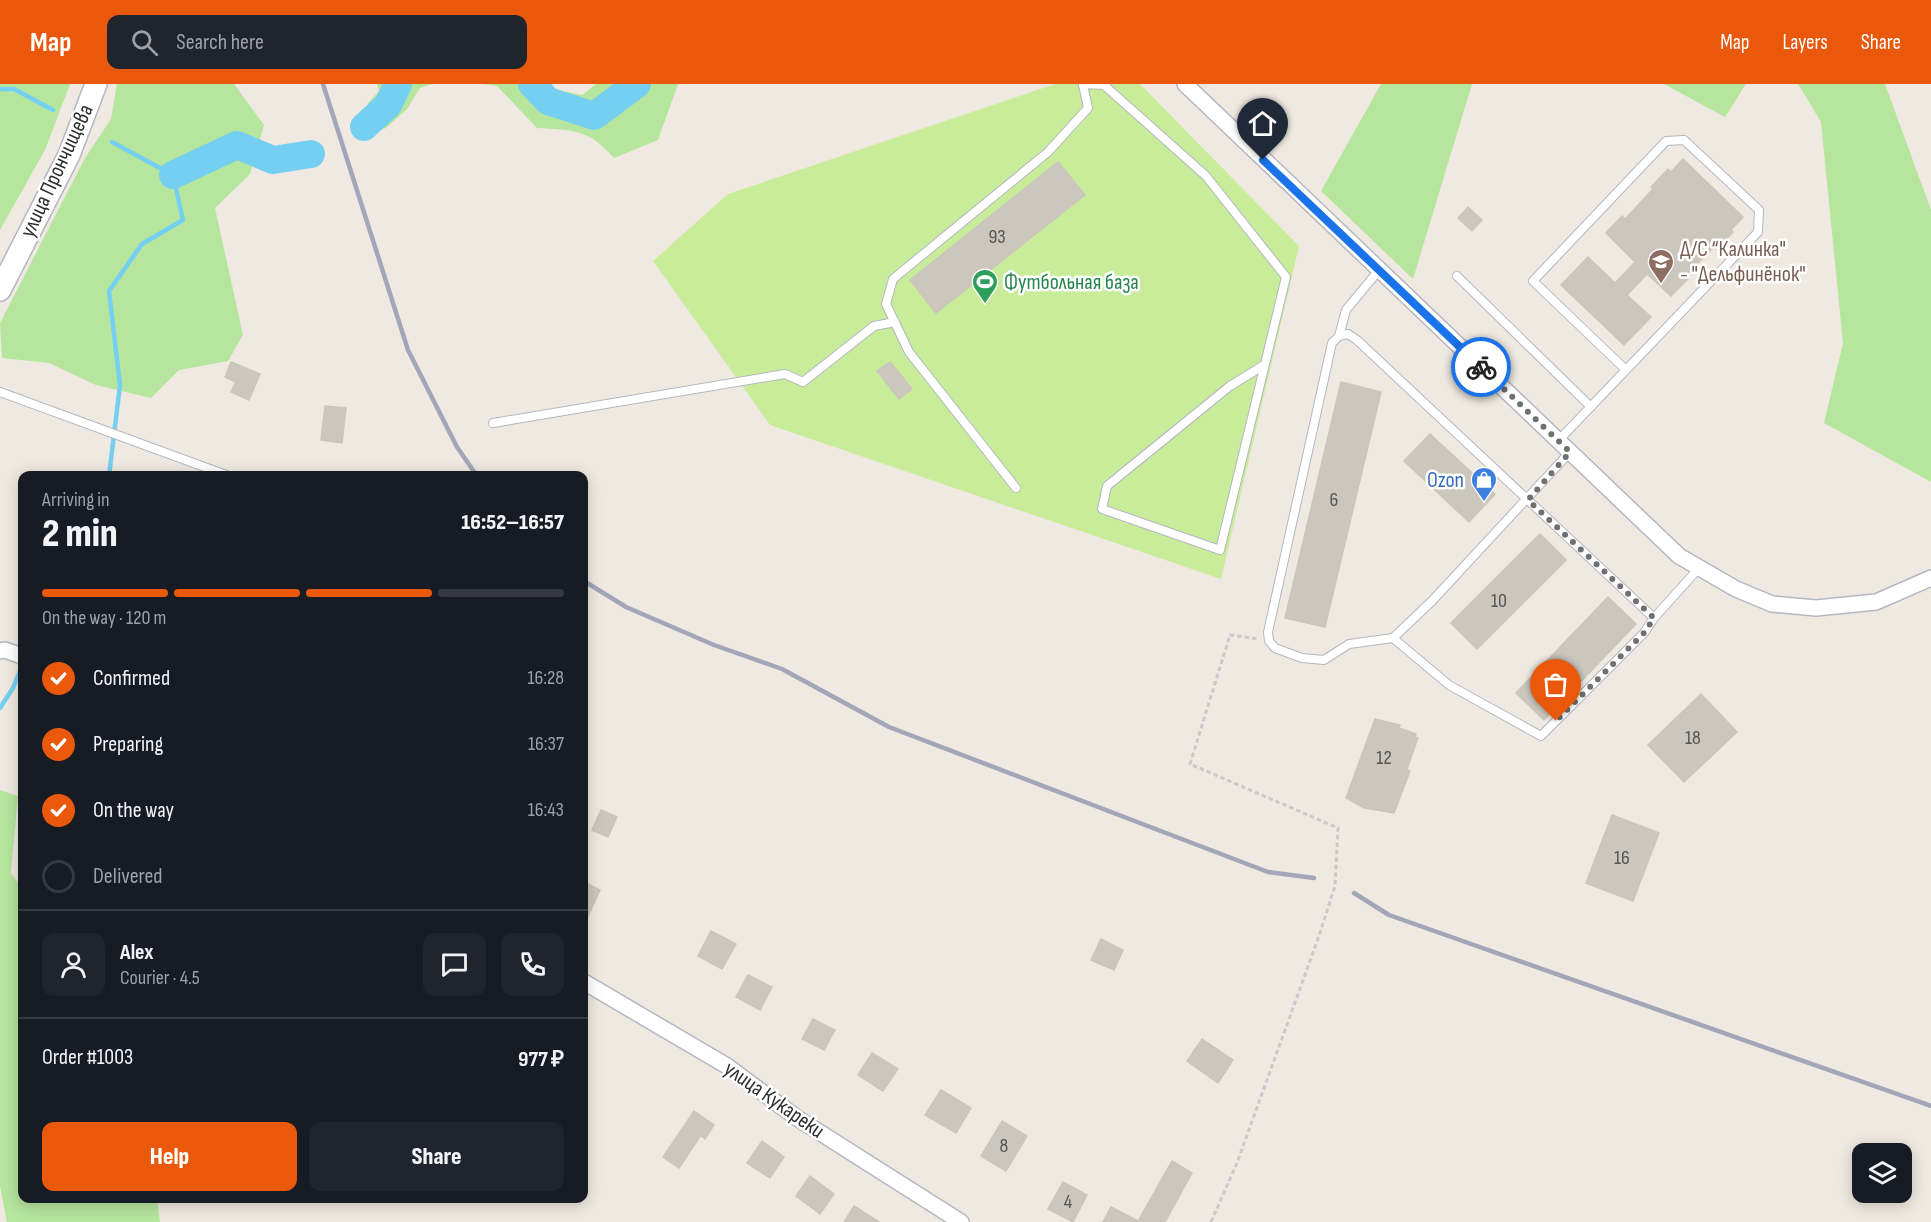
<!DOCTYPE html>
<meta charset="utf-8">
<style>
:root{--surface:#171b24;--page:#20242c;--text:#f1f3f6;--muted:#9ea1a6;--line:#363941;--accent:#ea580c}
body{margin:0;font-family:"Sofia Sans Condensed",sans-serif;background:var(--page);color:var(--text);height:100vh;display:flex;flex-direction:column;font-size:22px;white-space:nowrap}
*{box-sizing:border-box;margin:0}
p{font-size:20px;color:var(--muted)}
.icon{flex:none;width:33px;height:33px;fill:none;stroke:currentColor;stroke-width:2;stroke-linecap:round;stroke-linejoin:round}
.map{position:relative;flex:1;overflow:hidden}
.drawer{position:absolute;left:18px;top:387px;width:570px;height:732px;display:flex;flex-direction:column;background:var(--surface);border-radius:12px;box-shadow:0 3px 15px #0003}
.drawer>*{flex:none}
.tools{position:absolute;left:1852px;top:1059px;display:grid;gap:12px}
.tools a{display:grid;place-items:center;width:60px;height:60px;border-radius:12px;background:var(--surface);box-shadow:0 3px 15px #0003;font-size:30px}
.pin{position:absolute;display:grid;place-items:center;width:51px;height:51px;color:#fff;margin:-62px -26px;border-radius:50% 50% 50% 0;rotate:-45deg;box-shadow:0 0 6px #0007}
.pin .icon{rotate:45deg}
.courier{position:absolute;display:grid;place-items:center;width:60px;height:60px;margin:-30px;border:4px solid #1a73e8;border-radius:50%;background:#fff;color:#222;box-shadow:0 2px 8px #0007}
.summary em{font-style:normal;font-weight:800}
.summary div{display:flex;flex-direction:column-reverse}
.summary{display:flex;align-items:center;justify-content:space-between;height:102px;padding:0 24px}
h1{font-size:39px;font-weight:800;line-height:45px}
.bar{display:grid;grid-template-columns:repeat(4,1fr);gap:9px 6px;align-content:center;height:72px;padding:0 24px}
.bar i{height:8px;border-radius:4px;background:var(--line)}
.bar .current{background:var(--accent)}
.bar p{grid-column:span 4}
.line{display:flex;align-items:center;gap:15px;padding:0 24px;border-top:2px solid var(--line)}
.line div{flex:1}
.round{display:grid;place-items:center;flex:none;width:63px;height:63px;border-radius:12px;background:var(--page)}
ol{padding:0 24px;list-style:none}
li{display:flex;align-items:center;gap:18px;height:66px}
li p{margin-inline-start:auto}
li .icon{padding:6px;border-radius:50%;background:var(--accent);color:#fff;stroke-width:4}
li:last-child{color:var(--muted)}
li i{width:33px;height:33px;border:3px solid var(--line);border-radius:50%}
.button{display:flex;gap:12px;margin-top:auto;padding:12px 24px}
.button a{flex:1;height:69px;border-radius:12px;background:var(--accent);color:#fff;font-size:24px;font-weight:800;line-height:69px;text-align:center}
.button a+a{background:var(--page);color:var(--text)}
header{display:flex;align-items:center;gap:36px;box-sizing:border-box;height:84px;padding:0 30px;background:var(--accent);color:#fff}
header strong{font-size:28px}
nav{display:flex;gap:33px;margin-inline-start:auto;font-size:21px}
.search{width:420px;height:54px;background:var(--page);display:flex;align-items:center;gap:15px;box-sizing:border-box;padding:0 21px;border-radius:12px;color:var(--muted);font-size:22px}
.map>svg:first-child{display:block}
.green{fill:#b6e59e}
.pitch{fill:#c9ec9a}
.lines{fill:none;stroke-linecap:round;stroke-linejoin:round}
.stream{stroke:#75cff0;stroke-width:4.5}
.river{stroke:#75cff0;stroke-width:28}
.building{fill:#cbc7bf;stroke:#cbc5ba;stroke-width:1.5}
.lane-casing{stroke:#b4b7c1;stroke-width:10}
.street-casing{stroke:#b4b7c1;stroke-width:18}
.secondary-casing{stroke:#b4b7c1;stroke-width:24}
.path{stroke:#c9c9c9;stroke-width:3;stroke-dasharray:4.5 3;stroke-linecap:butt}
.lane{stroke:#fff;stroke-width:8}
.street{stroke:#fff;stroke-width:15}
.secondary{stroke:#fff;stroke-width:21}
.rail{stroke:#a3a6b8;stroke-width:4.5}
.done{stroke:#726f6d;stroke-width:6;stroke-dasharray:0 10.8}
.route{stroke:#1a73e8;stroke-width:8}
.labels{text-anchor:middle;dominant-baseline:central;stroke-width:5;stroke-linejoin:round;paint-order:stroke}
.number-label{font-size:20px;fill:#555452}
.street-label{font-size:22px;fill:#2e2e2e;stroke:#fff}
.education-label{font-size:22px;fill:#785e54;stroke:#fff;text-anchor:start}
.leisure-label{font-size:22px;fill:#27864d;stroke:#fff;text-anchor:start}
.shop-label{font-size:22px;fill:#366cbe;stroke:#fff;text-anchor:end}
</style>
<header>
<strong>Map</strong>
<div class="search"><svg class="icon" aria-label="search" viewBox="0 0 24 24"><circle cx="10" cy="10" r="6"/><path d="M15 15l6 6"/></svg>Search here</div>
<nav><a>Map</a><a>Layers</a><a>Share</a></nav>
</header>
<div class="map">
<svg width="1931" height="1138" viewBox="0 0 1931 1138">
<rect width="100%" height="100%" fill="#efe9e1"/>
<path class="green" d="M0 0H70L45 66 0 146Z
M117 0H234L264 41 250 90 215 124 243 251 228 277 179 286 151 314 96 301 49 279 2 274 0 239 85 74 111 35Z
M377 0H432L420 4 407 25 385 45 367 20 379 7Z
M484 0H550L554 5 582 11 596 0H678L658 56 614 74C589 45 573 46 537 44L497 2Z
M1381 0H1472L1413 195 1321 107Z
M1664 0H1746L1725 33Z
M1798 0H1885L1931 126V398L1824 339 1843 259 1821 38Z
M0 706 18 712 11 789 22 804V1114L157 1115 160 1138H7L0 1102Z"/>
<path class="pitch" d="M1055 0H1140L1299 162 1221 495 770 341 653 177 728 110Z"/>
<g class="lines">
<path class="stream" d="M0 5H14L53 26
M109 392 120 301 109 207 142 160 183 136 173 91 112 58
M0 624 13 604 22 582"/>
<path class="river" d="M532 0 548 17 594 32 637 0
M364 43 388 21 398 0
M173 91 237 61 273 76 311 70"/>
</g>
<path class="building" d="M1683 75 1743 133 1731 146 1733 148 1716 165 1714 163 1685 192 1688 195 1671 212 1647 190 1627 211 1651 233 1624 261 1561 201 1588 173 1615 199 1635 178 1606 149 1622 132 1625 135 1653 105 1651 103 1668 85 1671 88Z
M1058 78 1085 111 936 229 910 196Z
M1468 123 1482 136 1472 147 1458 134Z
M231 278 260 290 249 316 231 308 236 298 225 293Z
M890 278 912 305 899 315 877 287Z
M1341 298 1381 308 1325 543 1285 534Z
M325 322 346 324 342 359 321 356Z
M1430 350 1495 410 1469 438 1404 377Z
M1540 450 1566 476 1477 565 1451 539Z
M1608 513 1636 540 1544 636 1516 609Z
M1701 610 1737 648 1684 698 1648 661Z
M1375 635 1400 641 1399 644 1416 650 1415 653 1418 654 1407 685 1410 687 1394 729 1364 724 1346 714Z
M601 726 617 733 608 753 592 746Z
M1612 731 1659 749 1633 817 1586 799Z
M584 798 600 806 584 841Z
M711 847 736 860 722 885 698 872Z
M1101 855 1123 866 1114 886 1091 876Z
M748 891 772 903 760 926 736 913Z
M813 935 835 946 824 966 802 955Z
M1202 955 1233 976 1218 999 1187 977Z
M872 969 898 985 883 1007 858 991Z
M941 1006 971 1024 956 1049 925 1031Z
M694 1027 714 1041 705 1055 701 1051 679 1084 663 1073Z
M1002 1037 1027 1052 1006 1087 981 1072Z
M762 1057 784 1073 770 1094 747 1079Z
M1172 1077 1192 1089 1165 1138H1103L1111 1123 1138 1137Z
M810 1092 834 1110 820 1130 796 1112Z
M1063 1098 1087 1111 1073 1138 1048 1125Z
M854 1122 879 1138H844Z"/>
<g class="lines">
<defs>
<path id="lane" d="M1083 0 1104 1 1206 92 1286 193 1220 466 1102 425 1107 402 1230 302 1264 281
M1457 192 1591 323
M1339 252 1346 226 1379 186
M0 308 229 392
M493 339 785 290 803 298 874 242 895 238
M1558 357 1758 148 1759 126 1684 56 1666 57 1533 197 1626 286
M1570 368 1432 517 1393 554 1349 560 1324 576 1302 574 1275 564 1269 557 1268 548 1332 259 1339 252 1348 250 1357 256C1456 349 1555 442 1654 534L1699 484
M1016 404 909 268 886 220 893 195 1048 68 1088 24 1083 1
M1393 554 1449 601 1541 652 1644 549 1654 534"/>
<path id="street" d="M1185 0 1679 472 1736 505 1772 520 1816 524 1876 518 1931 494
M0 567 5 566 22 572
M584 898 727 982 797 1034 961 1138"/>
<path id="secondary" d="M0 206 69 71 96 0"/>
</defs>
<use href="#lane" class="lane-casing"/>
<use href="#street" class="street-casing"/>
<use href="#secondary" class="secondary-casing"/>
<path class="path" d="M1211 1138 1237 1079 1319 852 1335 802 1338 744 1190 680 1230 551 1259 555"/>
<use href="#lane" class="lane"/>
<use href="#street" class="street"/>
<use href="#secondary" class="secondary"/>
<path class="rail" d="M323 0 408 266 457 363 477 392
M584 497 626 523 714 561 782 585 889 643 1268 788 1314 794
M1354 809 1389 831 1931 1022"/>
</g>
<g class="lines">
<path class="done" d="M1481 283 1570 368 1528 416 1654 534 1644 549 1556 637"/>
<path class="route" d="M1263 76 1481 283"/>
</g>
<defs>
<symbol id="school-pin" viewBox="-11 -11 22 30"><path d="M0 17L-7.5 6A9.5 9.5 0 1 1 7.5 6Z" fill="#8d6e63" stroke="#fff"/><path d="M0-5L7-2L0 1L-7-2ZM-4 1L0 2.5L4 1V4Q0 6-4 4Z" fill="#fff"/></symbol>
<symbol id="stadium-pin" viewBox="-11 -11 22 30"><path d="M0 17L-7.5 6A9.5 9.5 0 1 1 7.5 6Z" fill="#2e9e5b" stroke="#fff"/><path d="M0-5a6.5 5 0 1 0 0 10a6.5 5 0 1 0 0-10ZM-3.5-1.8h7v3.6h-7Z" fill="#fff"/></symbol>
<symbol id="shop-pin" viewBox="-11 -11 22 30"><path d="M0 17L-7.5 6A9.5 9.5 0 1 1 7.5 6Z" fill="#3f7fe0" stroke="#fff"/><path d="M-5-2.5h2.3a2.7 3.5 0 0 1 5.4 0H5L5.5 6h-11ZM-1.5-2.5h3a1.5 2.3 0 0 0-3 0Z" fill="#fff"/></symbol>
</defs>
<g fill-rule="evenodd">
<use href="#school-pin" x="1646" y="163" width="30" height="40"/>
<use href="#stadium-pin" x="970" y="183" width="30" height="40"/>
<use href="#shop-pin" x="1469" y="381" width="30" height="40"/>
</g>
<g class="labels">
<g class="number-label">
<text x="997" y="153">93</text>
<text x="1334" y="416">6</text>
<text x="1499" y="517">10</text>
<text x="1693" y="654">18</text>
<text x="1384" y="674">12</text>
<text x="1622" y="774">16</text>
<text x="1004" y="1062">8</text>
<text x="1068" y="1118">4</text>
</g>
<g class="street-label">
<text transform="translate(57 87) rotate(-65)">улица Прончищева</text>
<text transform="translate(774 1016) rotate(35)">улица Кукареки</text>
</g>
<g class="education-label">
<text x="1680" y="165">Д/С “Калинка"<tspan x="1680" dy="25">- "Дельфинёнок"</tspan></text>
</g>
<g class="leisure-label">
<text x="1004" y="198">Футбольная база</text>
</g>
<g class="shop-label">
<text x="1464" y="396">Ozon</text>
</g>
</g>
</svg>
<div class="tools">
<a><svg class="icon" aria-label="layers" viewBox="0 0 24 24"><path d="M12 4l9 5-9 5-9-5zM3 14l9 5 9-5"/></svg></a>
</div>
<div class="pin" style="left:1556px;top:637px;background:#ea580c"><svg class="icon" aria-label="bag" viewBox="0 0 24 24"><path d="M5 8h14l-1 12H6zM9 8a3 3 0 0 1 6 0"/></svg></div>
<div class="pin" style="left:1263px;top:76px;background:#1f2937"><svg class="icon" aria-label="home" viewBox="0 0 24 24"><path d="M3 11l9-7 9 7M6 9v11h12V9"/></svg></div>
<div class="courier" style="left:1481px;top:283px"><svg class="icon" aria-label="bike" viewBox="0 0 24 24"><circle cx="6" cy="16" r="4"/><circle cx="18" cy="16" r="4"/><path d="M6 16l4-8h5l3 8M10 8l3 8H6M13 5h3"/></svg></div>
<section class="drawer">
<div class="summary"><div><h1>2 min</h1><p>Arriving in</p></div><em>16:52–16:57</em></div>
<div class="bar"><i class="current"></i><i class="current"></i><i class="current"></i><i></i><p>On the way · 120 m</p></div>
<ol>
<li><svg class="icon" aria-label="check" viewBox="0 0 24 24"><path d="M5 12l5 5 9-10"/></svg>Confirmed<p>16:28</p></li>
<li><svg class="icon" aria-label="check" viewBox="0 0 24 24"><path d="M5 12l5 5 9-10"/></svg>Preparing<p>16:37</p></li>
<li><svg class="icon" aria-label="check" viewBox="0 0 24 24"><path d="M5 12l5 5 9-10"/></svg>On the way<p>16:43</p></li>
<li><i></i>Delivered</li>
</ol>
<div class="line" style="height:108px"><a class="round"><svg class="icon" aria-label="person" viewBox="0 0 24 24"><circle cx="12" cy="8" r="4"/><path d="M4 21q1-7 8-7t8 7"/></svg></a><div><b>Alex</b><p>Courier · 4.5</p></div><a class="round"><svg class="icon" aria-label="chat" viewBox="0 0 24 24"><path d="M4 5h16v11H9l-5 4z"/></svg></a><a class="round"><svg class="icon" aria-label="phone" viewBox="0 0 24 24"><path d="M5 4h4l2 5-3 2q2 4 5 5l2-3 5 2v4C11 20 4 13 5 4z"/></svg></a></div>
<div class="line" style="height:78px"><div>Order #1003</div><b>977 ₽</b></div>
<div class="button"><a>Help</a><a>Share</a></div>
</section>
</div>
